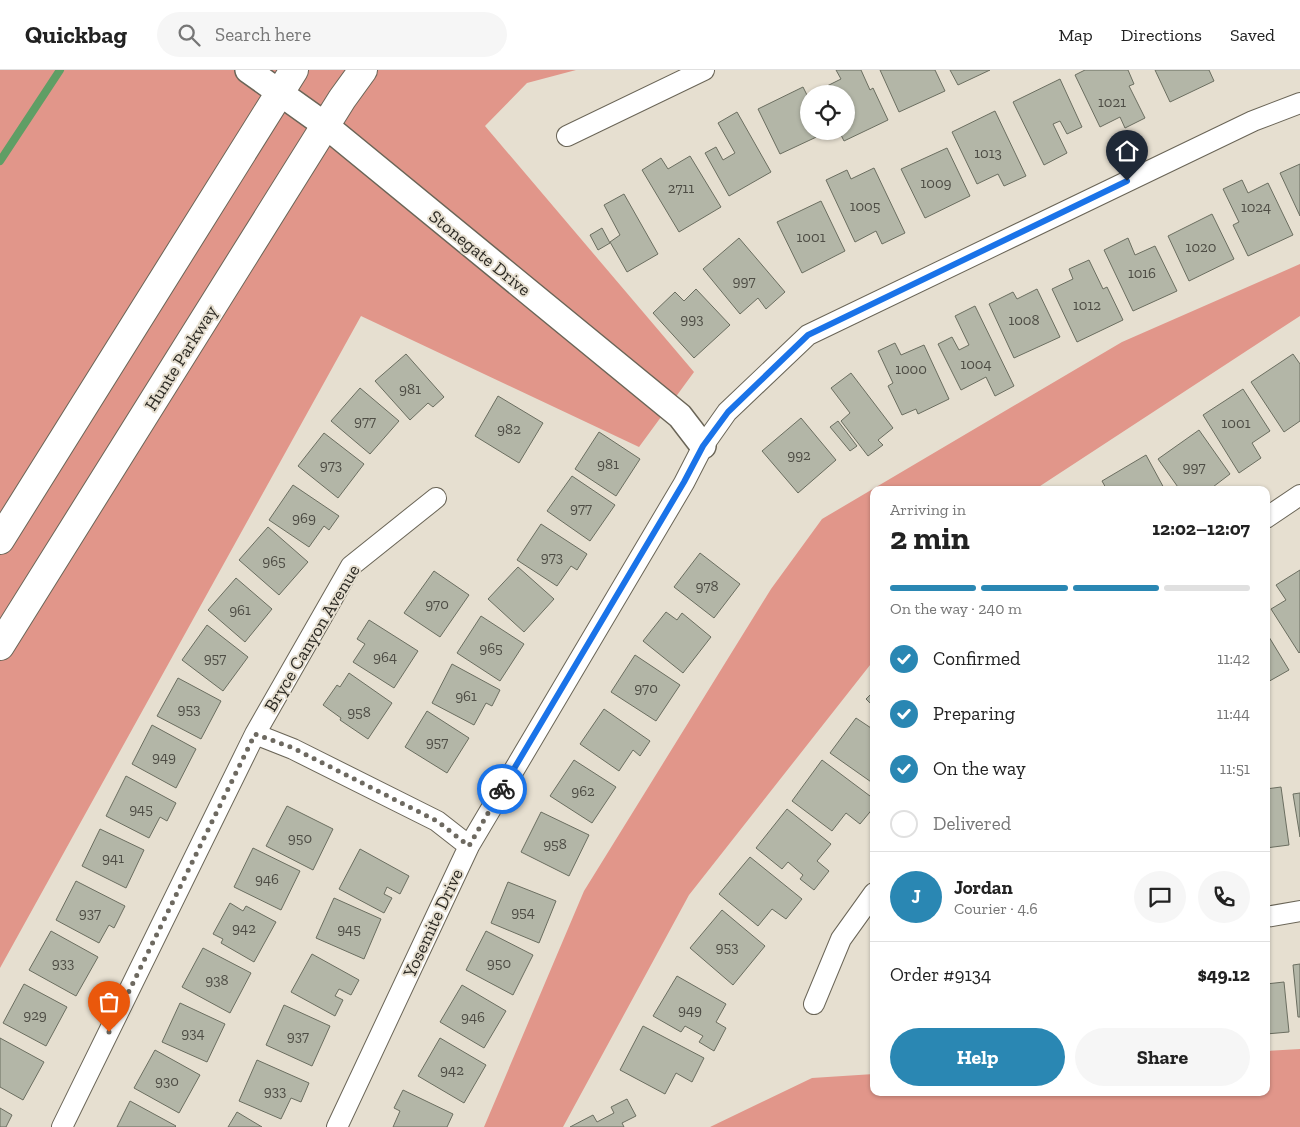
<!DOCTYPE html>
<meta charset="utf-8">
<style>
:root{--surface:#fff;--page:#f6f6f6;--text:#222;--muted:#767676;--line:#e0e0e0;--accent:#2a87b3}
body{margin:0;font-family:"Zilla Slab",serif;background:var(--page);color:var(--text);height:100vh;display:flex;flex-direction:column;font-size:19px;white-space:nowrap}
*{box-sizing:border-box;margin:0}
p{font-size:16px;color:var(--muted)}
.icon{flex:none;width:28px;height:28px;fill:none;stroke:currentColor;stroke-width:2;stroke-linecap:round;stroke-linejoin:round}
.map{position:relative;flex:1;overflow:hidden}
.side{position:absolute;left:870px;top:416px;width:400px;height:610px;display:flex;flex-direction:column;background:var(--surface);border-radius:10px;box-shadow:0 1px 4px #0004}
.side>*{flex:none}
.tools{position:absolute;left:800px;top:15px;display:grid;gap:10px}
.tools a{display:grid;place-items:center;width:55px;height:55px;border-radius:50%;background:var(--surface);box-shadow:0 1px 4px #0004;font-size:25px}
.pin{position:absolute;display:grid;place-items:center;width:42px;height:42px;color:#fff;margin:-51px -21px;border-radius:50% 50% 50% 0;rotate:-45deg;box-shadow:0 0 5px #0007}
.pin .icon{rotate:45deg}
.courier{position:absolute;display:grid;place-items:center;width:50px;height:50px;margin:-25px;border:4px solid #1a73e8;border-radius:50%;background:#fff;color:#222;box-shadow:0 1px 6px #0007}
.summary em{font-style:normal;font-weight:700}
.summary div{display:flex;flex-direction:column-reverse}
.summary{display:flex;align-items:center;justify-content:space-between;height:85px;padding:0 20px}
h1{font-size:32px;font-weight:700;line-height:38px}
.bar{display:grid;grid-template-columns:repeat(4,1fr);gap:8px 5px;align-content:center;height:60px;padding:0 20px}
.bar i{height:6px;border-radius:4px;background:var(--line)}
.bar .active{background:var(--accent)}
.bar p{grid-column:span 4}
.line{display:flex;align-items:center;gap:12px;padding:0 20px;border-top:1px solid var(--line)}
.line div{flex:1}
.round{display:grid;place-items:center;flex:none;width:52px;height:52px;border-radius:26px;background:var(--page)}
ol{padding:0 20px;list-style:none}
li{display:flex;align-items:center;gap:15px;height:55px}
li p{margin-inline-start:auto}
li .icon{padding:5px;border-radius:50%;background:var(--accent);color:#fff;stroke-width:4}
li:last-child{color:var(--muted)}
li i{width:28px;height:28px;border:2px solid var(--line);border-radius:50%}
.primary-button{display:flex;gap:10px;margin-top:auto;padding:10px 20px}
.primary-button a{flex:1;height:58px;border-radius:30px;background:var(--accent);color:#fff;font-size:20px;font-weight:700;line-height:58px;text-align:center}
.primary-button a+a{background:var(--page);color:var(--text)}
header{display:flex;align-items:center;gap:30px;box-sizing:border-box;height:70px;padding:0 25px;background:var(--surface);border-bottom:1px solid var(--line)}
header strong{font-size:24px}
nav{display:flex;gap:28px;margin-inline-start:auto;font-size:18px}
.search{width:350px;height:45px;background:var(--page);display:flex;align-items:center;gap:12px;box-sizing:border-box;padding:0 18px;border-radius:28px;color:var(--muted);font-size:19px}
.map>svg:first-child{display:block}
.green{fill:#e1968a}
.lines{fill:none;stroke-linecap:round;stroke-linejoin:round}
.stream{stroke:#5f9e65;stroke-width:8}
.building{fill:#b3b6a7;stroke:#6b6e60}
.minor-casing{stroke:#6a6557;stroke-width:22}
.tertiary-casing{stroke:#6a6557;stroke-width:28}
.secondary-casing{stroke:#6a6557;stroke-width:30}
.minor{stroke:#fff;stroke-width:20}
.tertiary{stroke:#fff;stroke-width:25}
.secondary{stroke:#fff;stroke-width:28}
.done{stroke:#6d6960;stroke-width:5;stroke-dasharray:0 9}
.route{stroke:#1a73e8;stroke-width:6}
.labels{text-anchor:middle;dominant-baseline:central;stroke-width:4;stroke-linejoin:round;paint-order:stroke}
.number-label{font-size:15px;fill:#4e4d45}
.street-label{font-size:18px;fill:#2c2a24;stroke:#e6dfd0}
</style>
<header>
<strong>Quickbag</strong>
<div class="search"><svg class="icon" aria-label="search" viewBox="0 0 24 24"><circle cx="10" cy="10" r="6"/><path d="M15 15l6 6"/></svg>Search here</div>
<nav><a>Map</a><a>Directions</a><a>Saved</a></nav>
</header>
<div class="map">
<svg width="1300" height="1057" viewBox="0 0 1300 1057">
<rect width="100%" height="100%" fill="#e6dfd0"/>
<path class="green" d="M0 0H576L527 13 485 56 694 302 639 377 361 246 0 898Z
M1300 194V246L1034 420H874V590L689 825 563 1057H484L584 821 771 519 822 449 1122 272Z
M1300 979V1057H710L812 1008 874 1004V1022H1266V981Z"/>
<g class="lines">
<path class="stream" d="M0 91 60 0"/>
</g>
<path class="building" d="M836 0H861L870 20 873 18 888 50 844 71 839 61H846V24H821L819 20 841 9Z
M880 0H935L945 21 899 42Z
M950 0H990L958 15Z
M1085 0H1128L1134 14 1129 16 1145 48 1125 58 1120 47 1100 57 1075 5Z
M1155 0H1209L1214 11 1170 32Z
M1060 9 1082 57 1067 64 1060 51 1053 54 1067 83 1044 95 1013 32Z
M803 17 809 29V61H824L825 63 780 84 758 39Z
M995 41 1026 106 1004 116 998 104 977 114 952 62Z
M737 42 771 102 729 126 705 83 716 77 723 90 735 83 718 53Z
M947 78 970 126 925 148 901 99Z
M690 86 721 137 679 162 642 100 661 88 668 99Z
M1300 94V146L1280 103Z
M874 98 905 163 882 174 876 161 855 172 826 110 847 100 851 109Z
M1242 110 1248 123 1268 113 1293 165 1248 186 1233 155 1239 152 1223 119Z
M624 124 658 184 627 202 610 172 620 165 604 135Z
M821 131 845 181 802 203 777 152Z
M1212 144 1234 189 1189 211 1168 166Z
M602 158 610 173 598 180 590 165Z
M739 168 785 222 766 239 758 228 740 244 703 199Z
M1128 168 1135 185 1155 176 1177 221 1133 241 1104 180Z
M1089 190 1103 219 1107 217 1123 250 1077 272 1052 219 1073 209 1069 199Z
M696 219 730 255 694 288 653 243 675 222 684 231Z
M1037 219 1060 267 1014 288 989 234 1013 222 1017 229Z
M975 236 1014 316 995 326 986 307 961 320 938 274 952 267 959 280 969 275 955 246Z
M895 273 901 285 924 275 949 329 918 344 916 339 902 345 888 316 893 313 878 281Z
M406 284 444 327 433 337 428 333 410 350 375 311Z
M1293 284 1300 294V351L1284 362 1251 312Z
M851 303 893 358 878 370 883 375 868 386 841 351 850 343 831 318Z
M360 318 399 351 370 384 331 351Z
M1243 319 1270 361 1252 373 1261 388 1239 403 1203 345Z
M498 326 543 353 519 393 475 366Z
M801 348 836 390 798 423 762 381Z
M838 351 857 376 850 381 830 357Z
M1199 360 1230 404 1209 420H1180L1158 389Z
M599 362 640 389 616 426 575 399Z
M324 363 364 394 338 428 298 396Z
M1146 385 1165 420H1107L1102 411Z
M572 406 615 435 590 471 547 441Z
M293 415 339 446 329 460 324 456 309 477 269 450Z
M541 454 587 484 577 500 571 496 557 516 517 490Z
M268 457 308 492 279 525 239 490Z
M700 483 740 514 714 548 674 517Z
M518 497 554 529 524 562 488 529Z
M1300 500V582L1299 583 1271 539 1286 530 1276 515Z
M434 501 469 525 440 567 404 543Z
M236 508 272 539 245 572 208 540Z
M666 542 677 550 682 543 711 567 683 603 643 571Z
M481 546 524 574 500 611 457 583Z
M369 550 418 581 394 618 353 592 365 574 357 569Z
M207 555 248 587 223 621 182 590Z
M1266 562 1289 600 1266 613Z
M635 585 680 615 656 651 611 622Z
M452 594 500 620 492 636 486 633 474 655 432 633Z
M349 603 392 633 368 669 340 650 341 648 323 635 337 615 340 617Z
M178 608 221 631 201 669 157 646Z
M874 621V637L866 629Z
M604 639 650 671 640 686 633 680 619 701 580 674Z
M427 641 469 668 447 703 405 677Z
M856 648 874 660V714L830 683Z
M152 655 196 679 176 718 132 694Z
M574 690 616 717 592 753 550 726Z
M822 690 874 729V737L860 754 846 743 832 761 792 731Z
M126 706 176 733 167 751 160 747 149 768 106 746Z
M1281 717 1289 775 1266 778V719Z
M1300 723V767L1293 724Z
M287 736 333 759 313 800 266 776Z
M787 739 831 774 817 791 829 801 814 820 800 809 803 805 788 792 782 799 756 778Z
M541 742 589 765 569 806 521 782Z
M100 759 144 780 126 818 82 796Z
M253 778 300 801 281 840 234 817Z
M360 779 409 806 400 824 387 817 384 824 392 828 384 843 339 819Z
M750 787 802 829 786 849 772 839 758 856 719 824Z
M76 811 125 836 114 858 109 855 99 873 56 850Z
M508 812 556 831 539 873 491 853Z
M334 828 381 849 364 889 316 868Z
M230 833 243 841 246 836 276 852 254 892 221 873 223 869 213 864Z
M722 840 765 876 733 915 690 878Z
M51 861 98 887 76 926 29 900Z
M486 861 533 885 513 925 466 900Z
M203 878 251 903 230 943 182 917Z
M312 884 359 910 351 925 339 919 335 926 343 930 335 946 291 922Z
M1300 894V947H1298L1293 895Z
M677 906 726 934 716 952 726 958 714 981 699 972 703 966 685 956 681 962 653 946Z
M1284 912 1289 962 1266 964V914Z
M24 914 67 937 46 976 3 953Z
M462 915 506 941 484 978 440 952Z
M180 933 225 954 207 992 162 972Z
M284 935 330 956 312 996 266 975Z
M643 956 704 988 692 1012 676 1003 665 1024 620 1000Z
M0 968 44 992 23 1030 0 1017Z
M440 968 486 995 464 1033 418 1006Z
M155 980 200 1005 179 1043 134 1018Z
M257 990 309 1013 301 1032 291 1028 281 1049 239 1031Z
M403 1020 453 1044 447 1057H393L400 1041 394 1038Z
M627 1029 636 1046 622 1053 624 1057H570L593 1045 597 1052 614 1043 611 1037Z
M130 1031 176 1056 175 1057H117Z
M0 1038 12 1045 6 1057H0Z
M237 1042 262 1057H228Z"/>
<g class="lines">
<defs>
<path id="minor" d="M567 66 704 0
M1266 448 1300 425
M255 664 293 679 437 751 469 776
M1266 847 1300 841
M814 934 841 869 874 823
M62 1057 255 664 351 496 436 428
M337 1057 469 776 684 413 703 376 727 342 808 265 1253 51 1300 33"/>
<path id="tertiary" d="M248 0 325 55 680 346 703 376"/>
<path id="secondary" d="M0 470 294 0
M0 576 342 29 363 0"/>
</defs>
<use href="#minor" class="minor-casing"/>
<use href="#tertiary" class="tertiary-casing"/>
<use href="#secondary" class="secondary-casing"/>
<use href="#minor" class="minor"/>
<use href="#tertiary" class="tertiary"/>
<use href="#secondary" class="secondary"/>
</g>
<g class="lines">
<path class="done" d="M109 962 255 664 293 678 437 751 469 776 502 719"/>
<path class="route" d="M502 719 684 412 703 376 728 342 808 265 1127 111"/>
</g>
<g class="labels">
<g class="number-label">
<text x="1112" y="32">1021</text>
<text x="988" y="83">1013</text>
<text x="936" y="113">1009</text>
<text x="681" y="118">2711</text>
<text x="865" y="136">1005</text>
<text x="1256" y="137">1024</text>
<text x="811" y="167">1001</text>
<text x="1201" y="177">1020</text>
<text x="1142" y="203">1016</text>
<text x="744" y="211">997</text>
<text x="1087" y="235">1012</text>
<text x="692" y="249">993</text>
<text x="1024" y="250">1008</text>
<text x="976" y="294">1004</text>
<text x="911" y="299">1000</text>
<text x="410" y="319">981</text>
<text x="365" y="351">977</text>
<text x="1236" y="353">1001</text>
<text x="509" y="359">982</text>
<text x="799" y="385">992</text>
<text x="608" y="394">981</text>
<text x="331" y="395">973</text>
<text x="1194" y="397">997</text>
<text x="581" y="438">977</text>
<text x="304" y="448">969</text>
<text x="552" y="487">973</text>
<text x="274" y="491">965</text>
<text x="707" y="516">978</text>
<text x="437" y="534">970</text>
<text x="240" y="540">961</text>
<text x="491" y="578">965</text>
<text x="385" y="587">964</text>
<text x="215" y="588">957</text>
<text x="646" y="618">970</text>
<text x="466" y="626">961</text>
<text x="189" y="639">953</text>
<text x="359" y="642">958</text>
<text x="437" y="672">957</text>
<text x="164" y="687">949</text>
<text x="583" y="721">962</text>
<text x="141" y="739">945</text>
<text x="300" y="768">950</text>
<text x="555" y="774">958</text>
<text x="113" y="788">941</text>
<text x="267" y="809">946</text>
<text x="523" y="842">954</text>
<text x="90" y="843">937</text>
<text x="244" y="858">942</text>
<text x="349" y="859">945</text>
<text x="727" y="877">953</text>
<text x="63" y="893">933</text>
<text x="499" y="893">950</text>
<text x="217" y="910">938</text>
<text x="690" y="940">949</text>
<text x="35" y="945">929</text>
<text x="473" y="947">946</text>
<text x="193" y="963">934</text>
<text x="298" y="966">937</text>
<text x="452" y="1000">942</text>
<text x="167" y="1011">930</text>
<text x="275" y="1021">933</text>
</g>
<g class="street-label">
<text transform="translate(480 183) rotate(39)">Stonegate Drive</text>
<text transform="translate(181 288) rotate(-58)">Hunte Parkway</text>
<text transform="translate(312 568) rotate(-59)">Bryce Canyon Avenue</text>
<text transform="translate(433 853) rotate(-65)">Yosemite Drive</text>
</g>
</g>
</svg>
<div class="tools">
<a><svg class="icon" aria-label="locate" viewBox="0 0 24 24"><circle cx="12" cy="12" r="6"/><path d="M12 2v4M12 18v4M2 12h4M18 12h4"/></svg></a>
</div>
<div class="pin" style="left:109px;top:962px;background:#ea580c"><svg class="icon" aria-label="bag" viewBox="0 0 24 24"><path d="M5 8h14l-1 12H6zM9 8a3 3 0 0 1 6 0"/></svg></div>
<div class="pin" style="left:1127px;top:111px;background:#1f2937"><svg class="icon" aria-label="home" viewBox="0 0 24 24"><path d="M3 11l9-7 9 7M6 9v11h12V9"/></svg></div>
<div class="courier" style="left:502px;top:719px"><svg class="icon" aria-label="bike" viewBox="0 0 24 24"><circle cx="6" cy="16" r="4"/><circle cx="18" cy="16" r="4"/><path d="M6 16l4-8h5l3 8M10 8l3 8H6M13 5h3"/></svg></div>
<section class="side">
<div class="summary"><div><h1>2 min</h1><p>Arriving in</p></div><em>12:02–12:07</em></div>
<div class="bar"><i class="active"></i><i class="active"></i><i class="active"></i><i></i><p>On the way · 240 m</p></div>
<ol>
<li><svg class="icon" aria-label="check" viewBox="0 0 24 24"><path d="M5 12l5 5 9-10"/></svg>Confirmed<p>11:42</p></li>
<li><svg class="icon" aria-label="check" viewBox="0 0 24 24"><path d="M5 12l5 5 9-10"/></svg>Preparing<p>11:44</p></li>
<li><svg class="icon" aria-label="check" viewBox="0 0 24 24"><path d="M5 12l5 5 9-10"/></svg>On the way<p>11:51</p></li>
<li><i></i>Delivered</li>
</ol>
<div class="line" style="height:90px"><b class="round" style="background:var(--accent);color:#fff">J</b><div><b>Jordan</b><p>Courier · 4.6</p></div><a class="round"><svg class="icon" aria-label="chat" viewBox="0 0 24 24"><path d="M4 5h16v11H9l-5 4z"/></svg></a><a class="round"><svg class="icon" aria-label="phone" viewBox="0 0 24 24"><path d="M5 4h4l2 5-3 2q2 4 5 5l2-3 5 2v4C11 20 4 13 5 4z"/></svg></a></div>
<div class="line" style="height:65px"><div>Order #9134</div><b>$49.12</b></div>
<div class="primary-button"><a>Help</a><a>Share</a></div>
</section>
</div>
